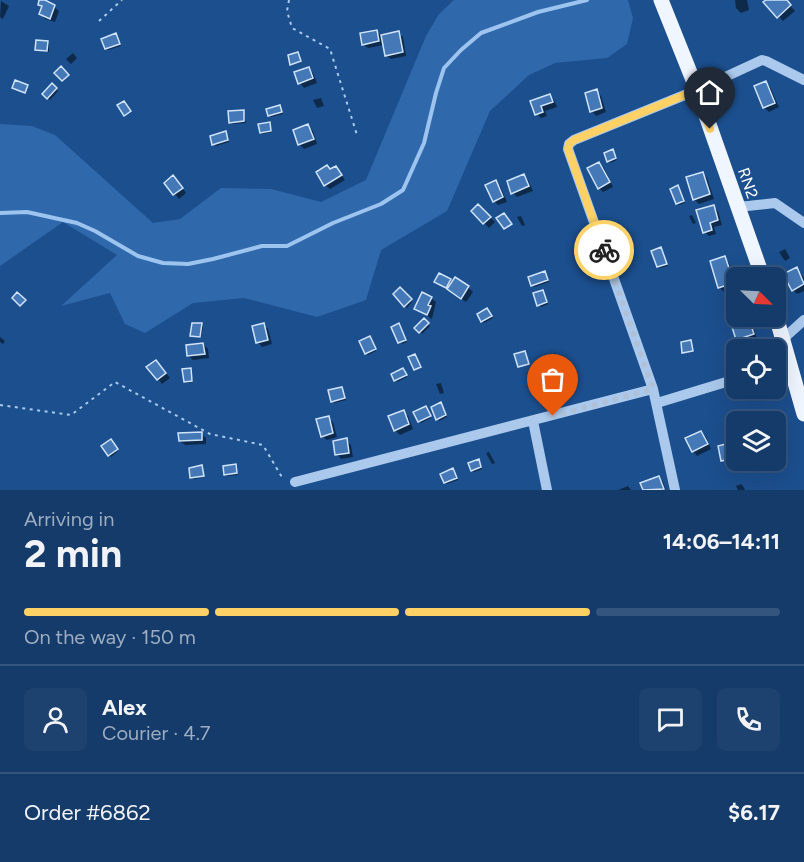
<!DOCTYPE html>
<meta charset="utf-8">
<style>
:root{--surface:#153b6a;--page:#1e4270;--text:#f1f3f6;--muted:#9dadc1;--line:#34557e;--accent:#fed167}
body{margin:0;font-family:Figtree,sans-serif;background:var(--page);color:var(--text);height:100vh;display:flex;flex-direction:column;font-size:22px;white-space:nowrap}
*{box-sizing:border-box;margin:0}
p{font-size:20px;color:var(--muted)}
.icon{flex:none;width:33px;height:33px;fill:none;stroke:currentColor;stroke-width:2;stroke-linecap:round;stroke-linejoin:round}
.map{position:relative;height:490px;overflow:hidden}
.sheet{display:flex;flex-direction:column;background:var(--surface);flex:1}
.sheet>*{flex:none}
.needle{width:39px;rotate:114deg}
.buttons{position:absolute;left:726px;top:267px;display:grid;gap:12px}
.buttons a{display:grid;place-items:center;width:60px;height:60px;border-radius:9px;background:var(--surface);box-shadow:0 6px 24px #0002,0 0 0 2px var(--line);font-size:30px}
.pin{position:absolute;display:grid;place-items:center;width:51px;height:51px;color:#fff;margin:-62px -26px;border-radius:50% 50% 50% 0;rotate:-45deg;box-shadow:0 0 6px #0007}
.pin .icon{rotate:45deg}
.courier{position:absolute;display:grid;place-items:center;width:60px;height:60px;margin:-30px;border:4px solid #fed167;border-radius:50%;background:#fff;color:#222;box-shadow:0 2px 8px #0007}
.headline em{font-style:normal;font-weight:700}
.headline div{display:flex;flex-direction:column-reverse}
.headline{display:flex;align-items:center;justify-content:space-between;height:102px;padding:0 24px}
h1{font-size:39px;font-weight:700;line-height:45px}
.bar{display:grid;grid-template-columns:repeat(4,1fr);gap:9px 6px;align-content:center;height:72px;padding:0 24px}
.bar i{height:8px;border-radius:4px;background:var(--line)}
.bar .active{background:var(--accent)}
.bar p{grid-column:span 4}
.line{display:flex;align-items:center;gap:15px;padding:0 24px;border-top:2px solid var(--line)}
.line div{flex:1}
.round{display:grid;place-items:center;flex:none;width:63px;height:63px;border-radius:9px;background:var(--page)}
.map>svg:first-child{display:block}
.green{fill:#2f69ac}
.shadow{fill:#0007}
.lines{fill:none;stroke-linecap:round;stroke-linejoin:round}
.stream{stroke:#9dc4ef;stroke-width:4}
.building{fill:#4478b6;stroke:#cfe3fa;stroke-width:1.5}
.path{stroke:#aac9ed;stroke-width:2;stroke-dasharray:3 4.5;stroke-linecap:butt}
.minor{stroke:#aac9ed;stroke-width:10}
.major{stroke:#f0f6ff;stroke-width:15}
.done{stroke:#b0c1d7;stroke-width:6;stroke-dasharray:0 10.8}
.route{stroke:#fed167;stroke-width:8}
.labels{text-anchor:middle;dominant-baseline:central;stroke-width:4.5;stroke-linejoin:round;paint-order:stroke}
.street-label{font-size:16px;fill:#fff;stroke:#1c4f8e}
</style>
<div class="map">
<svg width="804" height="490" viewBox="0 0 804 490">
<rect width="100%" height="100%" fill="#1c4f8e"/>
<path class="green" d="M454 0H628L633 18 627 44 607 58 555 63 529 75 490 111 447 211 381 250 366 300 317 317 244 298 193 303 145 333 125 324 110 293 61 306 117 255 63 222 0 266V124L32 126 55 135 153 223 180 219 221 188 271 189 321 202 366 180 426 36 439 14Z"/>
<path class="shadow" d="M41 0H45L59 11 55 22 45 19 41 14 43 8 39 4Z
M735 0H747L749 10 741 13 736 8Z
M768 0H785L795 11 783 21 766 2Z
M1 1 9 6 3 19 0 17Z
M376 31 381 36 398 33 403 37 406 56 391 59 386 55 384 45 368 48 363 44Z
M116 35 121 46 108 50 106 48Z
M48 43 49 45V52L36 49Z
M73 53 77 58 71 64 66 59Z
M308 68 313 73 317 83 304 88 300 83Z
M766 83 770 87 779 107 769 112 764 107Z
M52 85 58 91 50 100 44 94Z
M596 91 601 96 606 112 596 116 592 111Z
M550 96 554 100 557 107 545 111 547 116 541 118 537 114 532 102Z
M321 98 324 106 317 108 313 100Z
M279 107 283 114 271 117 269 116Z
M243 112 246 123 232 124 230 122Z
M269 124 272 132 263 134 261 132Z
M308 126 313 131 317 144 304 149 299 144Z
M225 133 229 142 216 146 214 144Z
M613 151 617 160 610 163 608 161Z
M599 164 604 168 613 187 603 192 599 188Z
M336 167 345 180 330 189 325 185 331 170Z
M702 173 707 178 714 199 699 204 694 199Z
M524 176 528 180 533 191 517 197 513 193Z
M178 182 186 193 179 199 166 183Z
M496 182 500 186 507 202 498 205 494 201Z
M678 187 685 203 679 205 677 203Z
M478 206 495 222 489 228 473 211Z
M713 207 718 211 722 225 714 227 716 234 709 236 704 232Z
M692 215 696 223 693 224 689 216Z
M521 216 525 225 522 226 517 217Z
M661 249 668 266 660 268 658 267Z
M785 249 790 258 785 261 779 252Z
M725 258 729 263 736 288 724 292 720 288 712 262Z
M797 269 804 278V291L797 294 793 290Z
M545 273 549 282 534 287 532 285Z
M450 280 453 283 468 287 473 292 466 302 436 282Z
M400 289 412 302 407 308 395 294Z
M542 292 548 304 541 307 539 305Z
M431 298 436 302 432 319 416 309Z
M489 312 493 318 484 323 482 321Z
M737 316 751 318 757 339 742 343 737 339Z
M424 320 430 326 422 334 416 328Z
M201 325 203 327 201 338 194 337 192 335Z
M263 325 268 329 272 344 262 347 258 342Z
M400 327 407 342 402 344 393 328Z
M0 337 5 341 3 344 0 342Z
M371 340 376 351 368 355 366 353Z
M203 344 208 349 209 358 193 360 188 355Z
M160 366 170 378 162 384 149 367Z
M190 370 193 382 187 383 185 381Z
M405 372 407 377 397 382 396 380Z
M441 383 444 393 440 394 436 384Z
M550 384 554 393 541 396 539 394Z
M341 388 346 400 334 403 333 401Z
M556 396 558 403 552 404 550 397Z
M441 404 447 417 439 421 438 419Z
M428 410 431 418 421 423 419 421Z
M403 412 408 416 413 429 400 435 395 430Z
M328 418 333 422 337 437 327 440 322 436Z
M784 421 786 428H783L780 422Z
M701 432 706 437 711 449 697 456 693 451Z
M201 434 206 438V444L185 445 180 441Z
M346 440 351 445 353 457 341 459 337 454Z
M110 441 118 451 111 457 103 447Z
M732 444 736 448V460L740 462 727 465 723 460Z
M489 452 495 463 492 464 486 453Z
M478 461 482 469 474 472 472 470Z
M235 465 238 475 227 476 225 474Z
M201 467 205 477 194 479 192 477Z
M454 472 458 480 447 484 446 482Z
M659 477 663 482 666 490H645L642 484Z
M741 484 743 486 745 490H738L736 486Z
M628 486 631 490H618Z"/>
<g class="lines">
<path class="stream" d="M0 213 27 212 77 223 95 231 138 256 163 263 188 264 213 259 262 246H287L333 223 381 204 403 190 424 143 436 93 444 68 461 50 481 33 538 12 587 0"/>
</g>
<path class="building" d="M39 0H45L55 5 50 19 39 14 42 6 38 5Z
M766 0H787L791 5 777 18 763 2Z
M377 30 379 41 362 45 360 33Z
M399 31 403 52 385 56 381 35Z
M116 33 120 44 105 49 101 39Z
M36 40 48 41 47 51 35 50Z
M298 52 301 61 290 65 288 55Z
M61 66 69 75 62 81 54 73Z
M309 67 313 78 298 84 294 72Z
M15 80 28 85 25 93 12 88Z
M766 81 775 103 763 108 754 86Z
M52 83 57 88 47 99 42 94Z
M597 89 602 108 590 112 585 93Z
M550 94 553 102 541 106 543 112 535 115 530 101Z
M124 101 131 111 124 116 117 105Z
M280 105 282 112 268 116 266 109Z
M244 110V121L229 123 228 111Z
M270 122 271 131 260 133 258 124Z
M308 124 314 139 298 145 293 130Z
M226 131 228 140 212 145 210 136Z
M613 149 616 158 607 162 604 153Z
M599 162 610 182 598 189 587 168Z
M327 165 330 169 336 166 342 175 324 186 316 172Z
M703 172 710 194 693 200 686 177Z
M524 174 529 186 511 194 507 181Z
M173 175 183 188 173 195 164 183Z
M496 180 503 197 493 202 485 185Z
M678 185 684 201 676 204 670 189Z
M478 204 491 217 483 224 471 211Z
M714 205 718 220 710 223 712 230 703 233 696 210Z
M504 213 512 224 504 229 496 218Z
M661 247 667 264 657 267 651 251Z
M725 256 734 283 718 288 710 261Z
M797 267 804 284 792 291 783 274Z
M545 271 548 280 531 286 528 277Z
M439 273 451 279 446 288 434 282Z
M455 277 469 286 461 299 447 289Z
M400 287 412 299 404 307 393 294Z
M543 290 547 302 537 306 533 293Z
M17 292 26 300 20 306 12 298Z
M422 292 432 297 428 305 431 306 427 315 414 309Z
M487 308 492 316 481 322 477 314Z
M736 315V316H748L754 334 736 340 729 317Z
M424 318 429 323 419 333 414 328Z
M192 323H202L200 337 190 336Z
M264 323 268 340 256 343 252 326Z
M399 323 406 340 398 343 391 327Z
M370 336 376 349 365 354 359 341Z
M691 340 693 351 682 353 681 342Z
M203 343 205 354 187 356 186 345Z
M525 351 529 364 518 367 514 354Z
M415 354 421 367 414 370 408 357Z
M156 360 166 373 157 380 146 367Z
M191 368 192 381 184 382 182 369Z
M403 368 407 375 394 381 391 374Z
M551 382 553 392 538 395 536 386Z
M342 387 345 398 331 402 328 390Z
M441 402 446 415 436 420 431 407Z
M426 406 431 416 418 422 413 412Z
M404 410 409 424 394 431 388 416Z
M329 416 333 433 321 437 316 419Z
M701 431 708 444 692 452 685 438Z
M202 432V440L179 441 178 433Z
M347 438 349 453 335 455 333 441Z
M111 439 118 449 108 456 101 446Z
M733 442 736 458 721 461 718 446Z
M479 459 481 467 471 471 468 463Z
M236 464 237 473 224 475 223 466Z
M202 465 204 476 190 478 189 468Z
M453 468 457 478 444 483 440 474Z
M659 476 664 489 643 490 640 483Z"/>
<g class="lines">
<path class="path" d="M289 0 287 11 292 28 330 49 357 135
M99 21 122 0
M0 405 71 415 115 382 210 434 263 445 283 479"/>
<path class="minor" d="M738 207 775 203 804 223
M783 339 804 320
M776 367 789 363
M657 403 736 379
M533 421 547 490
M295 482 653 389
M675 490 653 389 568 149 569 144 574 140 697 90 762 60 766 61 804 80"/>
<path class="major" d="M661 0 697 90 763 278
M776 316 804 414"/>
</g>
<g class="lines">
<path class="done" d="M553 416 653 389 604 250"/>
<path class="route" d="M604 250 568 149 569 144 574 140 697 90 710 129"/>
</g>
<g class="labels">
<g class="street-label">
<text transform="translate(748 183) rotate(71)">RN2</text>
</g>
</g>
</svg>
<div class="buttons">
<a><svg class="needle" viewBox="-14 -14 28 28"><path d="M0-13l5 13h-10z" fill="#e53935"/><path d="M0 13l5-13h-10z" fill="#9dadc1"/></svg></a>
<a><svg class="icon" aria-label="locate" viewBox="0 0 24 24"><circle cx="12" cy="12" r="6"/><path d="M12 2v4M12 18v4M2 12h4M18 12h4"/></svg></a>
<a><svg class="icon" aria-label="layers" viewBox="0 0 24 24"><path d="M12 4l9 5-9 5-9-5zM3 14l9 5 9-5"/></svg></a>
</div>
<div class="pin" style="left:553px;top:416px;background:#ea580c"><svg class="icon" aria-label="bag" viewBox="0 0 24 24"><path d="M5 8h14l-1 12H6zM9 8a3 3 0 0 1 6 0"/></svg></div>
<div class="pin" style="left:710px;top:129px;background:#1f2937"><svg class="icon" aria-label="home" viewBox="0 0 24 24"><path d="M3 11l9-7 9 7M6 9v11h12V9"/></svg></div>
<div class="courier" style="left:604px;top:250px"><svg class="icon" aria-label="bike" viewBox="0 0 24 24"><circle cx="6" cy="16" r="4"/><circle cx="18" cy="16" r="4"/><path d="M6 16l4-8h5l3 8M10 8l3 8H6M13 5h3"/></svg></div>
</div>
<section class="sheet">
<div class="headline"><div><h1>2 min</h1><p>Arriving in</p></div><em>14:06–14:11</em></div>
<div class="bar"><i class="active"></i><i class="active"></i><i class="active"></i><i></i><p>On the way · 150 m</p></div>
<div class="line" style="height:108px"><a class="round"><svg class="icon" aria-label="person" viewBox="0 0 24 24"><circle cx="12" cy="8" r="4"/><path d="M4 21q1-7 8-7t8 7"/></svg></a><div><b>Alex</b><p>Courier · 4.7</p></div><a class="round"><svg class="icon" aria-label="chat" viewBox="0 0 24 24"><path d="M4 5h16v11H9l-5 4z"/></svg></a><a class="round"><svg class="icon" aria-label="phone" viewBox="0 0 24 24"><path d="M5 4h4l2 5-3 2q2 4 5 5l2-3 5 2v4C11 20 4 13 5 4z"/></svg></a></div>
<div class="line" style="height:78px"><div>Order #6862</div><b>$6.17</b></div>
</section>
